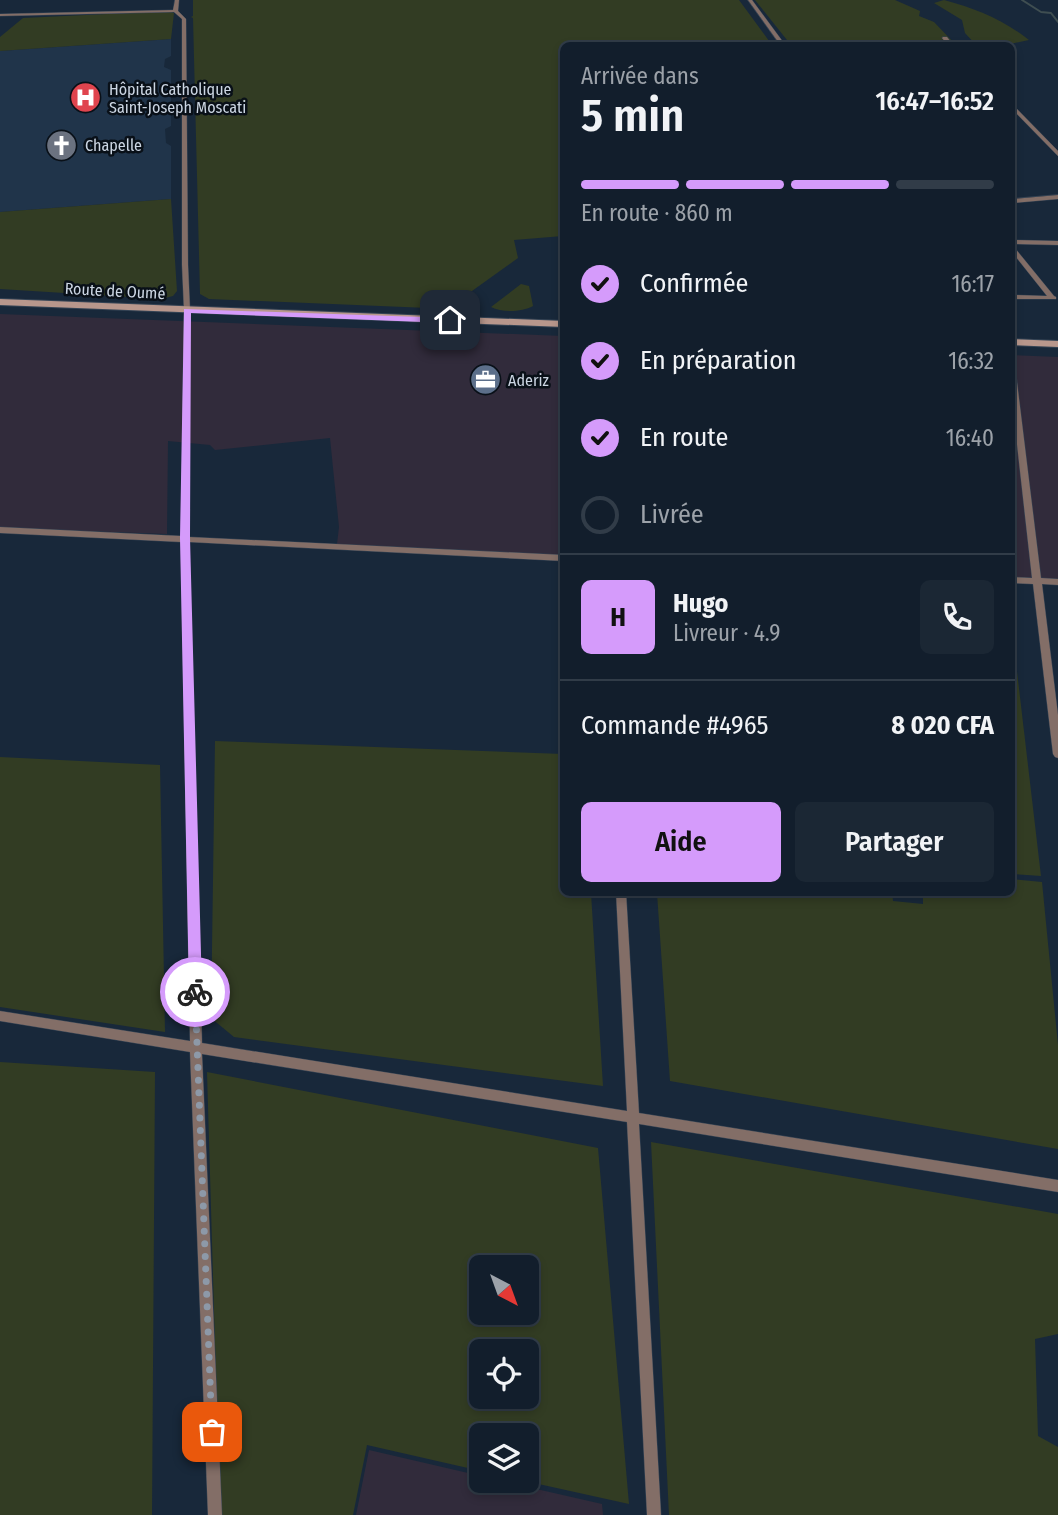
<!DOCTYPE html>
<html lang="fr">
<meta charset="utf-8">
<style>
:root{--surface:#121e2c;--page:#1b2734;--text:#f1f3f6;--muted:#9ca2a9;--line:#313c48;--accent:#d59bfb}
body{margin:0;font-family:"Fira Sans Condensed",sans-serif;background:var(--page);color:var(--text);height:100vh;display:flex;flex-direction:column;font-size:26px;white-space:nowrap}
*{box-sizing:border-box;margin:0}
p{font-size:23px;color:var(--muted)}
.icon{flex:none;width:38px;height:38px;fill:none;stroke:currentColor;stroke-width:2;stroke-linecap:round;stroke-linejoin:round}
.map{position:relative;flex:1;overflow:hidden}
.panel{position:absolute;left:560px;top:42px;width:455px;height:854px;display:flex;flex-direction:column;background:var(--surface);border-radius:10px;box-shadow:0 4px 10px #0003,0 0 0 2px var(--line)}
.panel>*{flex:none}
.needle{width:46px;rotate:139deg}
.buttons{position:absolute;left:469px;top:1255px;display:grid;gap:14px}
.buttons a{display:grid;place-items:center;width:70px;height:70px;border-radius:10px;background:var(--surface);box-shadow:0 4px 10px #0003,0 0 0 2px var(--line);font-size:35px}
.pin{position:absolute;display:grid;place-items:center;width:60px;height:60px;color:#fff;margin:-30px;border-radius:14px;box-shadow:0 4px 10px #0006}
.courier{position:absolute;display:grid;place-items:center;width:70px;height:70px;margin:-35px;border:5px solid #d59bfb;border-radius:50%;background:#fff;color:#222;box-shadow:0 2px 9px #0007}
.headline em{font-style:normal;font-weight:600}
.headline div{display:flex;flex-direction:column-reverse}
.headline{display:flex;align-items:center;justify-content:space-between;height:119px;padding:0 21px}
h1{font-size:46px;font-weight:600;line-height:52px}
.bar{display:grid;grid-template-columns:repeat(4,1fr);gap:10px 7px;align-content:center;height:84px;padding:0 21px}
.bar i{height:9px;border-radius:5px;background:var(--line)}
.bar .on{background:var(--accent)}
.bar p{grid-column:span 4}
.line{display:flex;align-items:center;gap:18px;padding:0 21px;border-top:2px solid var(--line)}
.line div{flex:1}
.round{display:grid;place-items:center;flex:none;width:74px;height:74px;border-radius:10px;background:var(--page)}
ol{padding:0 21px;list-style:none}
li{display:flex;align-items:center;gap:21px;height:77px}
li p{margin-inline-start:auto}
li .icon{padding:7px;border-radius:50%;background:var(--accent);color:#111;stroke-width:4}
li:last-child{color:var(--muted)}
li i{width:38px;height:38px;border:4px solid var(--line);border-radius:50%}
.action{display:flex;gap:14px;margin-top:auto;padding:14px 21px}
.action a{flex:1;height:80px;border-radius:10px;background:var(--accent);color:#111;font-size:28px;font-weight:600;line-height:80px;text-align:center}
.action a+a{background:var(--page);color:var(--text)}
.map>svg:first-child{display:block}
.commercial{fill:#312b3b}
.built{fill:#20344a}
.green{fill:#323c23;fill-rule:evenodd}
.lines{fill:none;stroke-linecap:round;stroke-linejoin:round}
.stream{stroke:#3f4e51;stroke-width:2}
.street-casing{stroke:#354455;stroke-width:1}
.secondary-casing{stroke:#354455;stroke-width:2}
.street{fill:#836e67;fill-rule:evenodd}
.secondary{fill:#b8978c;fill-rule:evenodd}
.route{fill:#d59bfb}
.done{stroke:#8d99a8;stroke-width:7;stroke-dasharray:0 12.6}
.labels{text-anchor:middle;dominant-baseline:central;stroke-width:5;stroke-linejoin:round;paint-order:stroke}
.far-poi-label{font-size:16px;fill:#ccd6e3;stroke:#091018;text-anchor:start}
.far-street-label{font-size:16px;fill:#ccd6e3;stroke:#091018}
</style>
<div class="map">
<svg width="1058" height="1515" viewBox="0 0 1058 1515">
<rect width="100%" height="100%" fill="#18283a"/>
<path class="commercial" d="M0 314 563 336V556L337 544 339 527 330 438 215 450 210 445 168 441 167 534 0 528Z
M1012 355 1058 357V581L1012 579Z
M369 1450 481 1476V1480L501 1481 602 1504 603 1515H356Z"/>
<path class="built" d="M171 39V56L165 59 164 67 171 70V126L165 129 166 143 171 146V199L0 212V51Z"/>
<path class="green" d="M193 0H739L772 45 564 46 563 236 514 240 518 258 458 301 428 308 209 299 200 294 193 18 191 17 193 16Z
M755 0H895L920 11 919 16 934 22 956 45H791Z
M944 0C977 9 1002 19 1029 40L1005 45H976L965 33 962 20 934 3Z
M169 11 174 13 171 39 0 51V37L23 18Z
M171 199 177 291 173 296 161 299 0 289V212Z
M521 284 529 286 533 306C522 312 502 313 491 307Z
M1012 629 1041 876 1012 874Z
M215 741 563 754 564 892 591 893 603 1086 234 1037 211 1018Z
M0 757 160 765 165 1032 0 1007Z
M1012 879 1042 882 1058 1045V1149L670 1081 657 893 892 892 893 901 923 904V893L1012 892Z
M0 1062 155 1072 152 1515H0Z
M207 1072 598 1148 629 1504 525 1481 527 1435H481V1471L367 1445 353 1515H220ZM481 1267H527V1312H481ZM481 1351H527V1396H481Z
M651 1142 1058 1214V1334L1035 1339 1038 1436 1058 1447V1515H669Z"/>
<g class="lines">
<path class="stream" d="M1022 0 1041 12 1051 13 1058 22"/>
<defs>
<path id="street" d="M175 0H179L178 11 186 19 188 265 190 310 189 537 564 555V561L189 542 202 1043 627 1111 616 892H626L639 1113 1058 1180V1192L639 1124 661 1515H647L627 1122 202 1054 222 1515H208L190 1052 0 1021V1011L190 1041 181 542 0 533V527L181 536 184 310 182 265V19L174 12 0 16V14L173 10Z
M748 0H752L786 46H781Z
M943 37H947L954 46H949L942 38Z
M1012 104 1058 151V156L1012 109Z
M1058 195V199L1012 203V199Z
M1012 240 1058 241V245L1012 244Z
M1012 246 1014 247 1054 296 1056 297V299H1012V295L1047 296 1012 252Z
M1012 372 1016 374 1041 578 1058 579V585L1042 584 1058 715V758L1055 757 1053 754 1033 584 1012 583V577L1032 578 1012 400Z"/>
<path id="secondary" d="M0 299 564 321V327L0 305Z
M1012 339 1058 341V347L1012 345Z"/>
</defs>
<use href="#street" class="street-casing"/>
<use href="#secondary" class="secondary-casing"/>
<use href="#street" class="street"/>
<use href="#secondary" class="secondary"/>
</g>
<path class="route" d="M184 309 450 318 454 320 450 323 191 313 190 538 202 992 195 998 189 992 180 538Z"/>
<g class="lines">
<path class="done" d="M195 992 212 1432"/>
</g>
<defs>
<symbol id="hospital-disc" viewBox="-11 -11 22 22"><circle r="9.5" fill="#e0444e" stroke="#091018"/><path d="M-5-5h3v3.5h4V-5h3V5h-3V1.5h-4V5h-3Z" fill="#fff"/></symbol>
<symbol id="church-disc" viewBox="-11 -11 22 22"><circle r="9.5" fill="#6b7280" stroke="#091018"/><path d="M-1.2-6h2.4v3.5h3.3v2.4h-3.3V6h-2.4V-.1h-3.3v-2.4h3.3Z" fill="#fff"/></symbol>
<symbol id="office-disc" viewBox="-11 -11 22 22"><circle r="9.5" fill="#5c6f8a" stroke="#091018"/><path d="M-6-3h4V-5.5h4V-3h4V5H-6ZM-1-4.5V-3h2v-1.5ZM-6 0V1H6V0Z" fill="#fff"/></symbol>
</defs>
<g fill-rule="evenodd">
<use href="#hospital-disc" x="68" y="80" width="35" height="35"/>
<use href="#church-disc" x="44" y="128" width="35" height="35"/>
<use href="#office-disc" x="468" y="362" width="35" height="35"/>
</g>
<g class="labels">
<g class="far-poi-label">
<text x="109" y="89">Hôpital Catholique<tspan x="109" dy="18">Saint-Joseph Moscati</tspan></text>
<text x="85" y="145">Chapelle</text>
<text x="508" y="380">Aderiz</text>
</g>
<g class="far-street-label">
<text transform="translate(115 291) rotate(3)">Route de Oumé</text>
</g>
</g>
</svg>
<div class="buttons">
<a><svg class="needle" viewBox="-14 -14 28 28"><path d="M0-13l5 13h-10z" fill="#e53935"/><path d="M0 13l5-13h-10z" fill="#9ca2a9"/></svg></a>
<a><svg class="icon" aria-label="locate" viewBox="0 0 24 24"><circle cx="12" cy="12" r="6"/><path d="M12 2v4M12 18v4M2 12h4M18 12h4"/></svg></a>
<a><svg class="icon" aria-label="layers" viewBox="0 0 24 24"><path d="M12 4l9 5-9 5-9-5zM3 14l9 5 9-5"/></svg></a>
</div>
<div class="pin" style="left:212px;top:1432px;background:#ea580c"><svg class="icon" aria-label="bag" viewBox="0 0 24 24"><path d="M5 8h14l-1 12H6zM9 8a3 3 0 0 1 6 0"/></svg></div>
<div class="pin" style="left:450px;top:320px;background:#1f2937"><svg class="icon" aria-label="home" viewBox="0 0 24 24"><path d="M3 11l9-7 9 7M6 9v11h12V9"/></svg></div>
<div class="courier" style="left:195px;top:992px"><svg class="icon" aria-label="bike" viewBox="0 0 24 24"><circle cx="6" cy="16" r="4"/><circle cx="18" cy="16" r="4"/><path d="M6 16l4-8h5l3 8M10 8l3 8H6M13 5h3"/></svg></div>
<section class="panel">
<div class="headline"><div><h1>5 min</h1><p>Arrivée dans</p></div><em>16:47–16:52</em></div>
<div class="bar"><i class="on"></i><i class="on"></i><i class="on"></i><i></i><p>En route · 860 m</p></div>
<ol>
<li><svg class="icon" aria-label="check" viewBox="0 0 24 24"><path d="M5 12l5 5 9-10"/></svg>Confirmée<p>16:17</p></li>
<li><svg class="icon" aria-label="check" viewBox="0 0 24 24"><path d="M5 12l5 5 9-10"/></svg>En préparation<p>16:32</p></li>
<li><svg class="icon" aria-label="check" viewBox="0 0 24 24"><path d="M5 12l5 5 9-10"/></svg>En route<p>16:40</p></li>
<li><i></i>Livrée</li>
</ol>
<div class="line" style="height:126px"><b class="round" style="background:var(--accent);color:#111">H</b><div><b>Hugo</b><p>Livreur · 4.9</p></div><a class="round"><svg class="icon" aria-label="phone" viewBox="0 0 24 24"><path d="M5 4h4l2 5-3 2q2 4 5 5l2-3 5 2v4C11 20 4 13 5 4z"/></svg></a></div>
<div class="line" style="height:91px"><div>Commande #4965</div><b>8 020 CFA</b></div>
<div class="action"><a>Aide</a><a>Partager</a></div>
</section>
</div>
